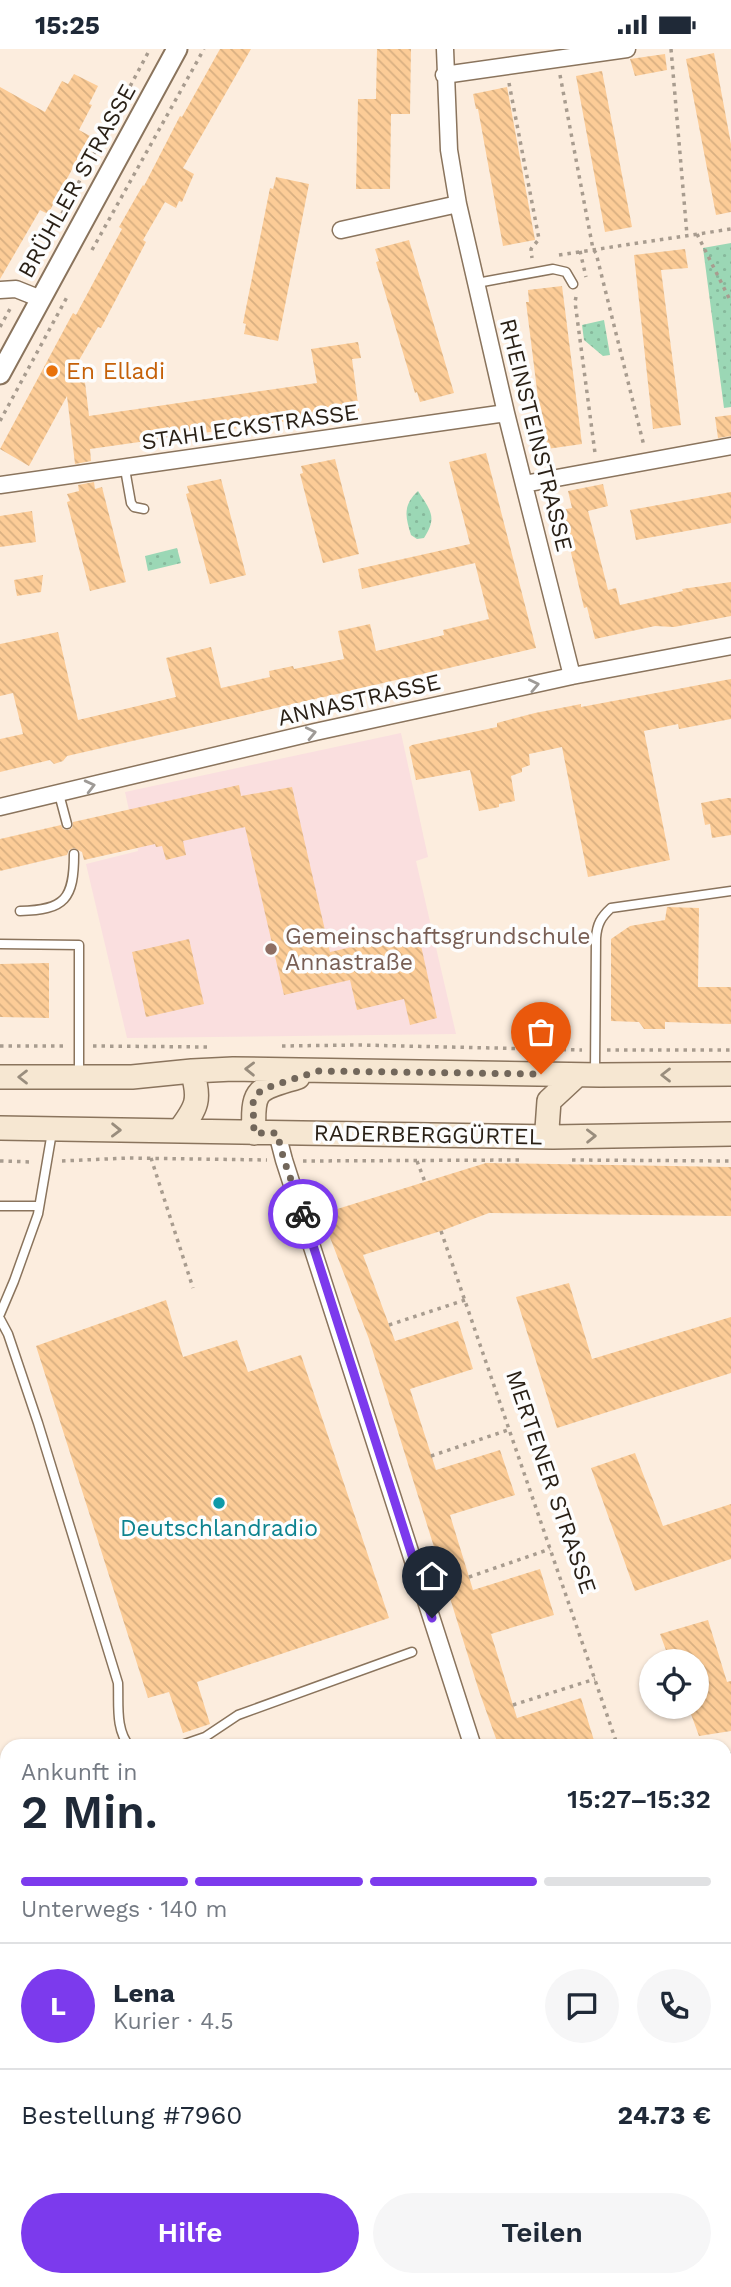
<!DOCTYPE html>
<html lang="de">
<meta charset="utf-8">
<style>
:root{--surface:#fff;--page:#f6f6f7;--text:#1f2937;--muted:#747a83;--line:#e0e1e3;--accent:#7c3aed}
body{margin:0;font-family:"Work Sans",sans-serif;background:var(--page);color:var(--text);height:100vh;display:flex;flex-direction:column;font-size:26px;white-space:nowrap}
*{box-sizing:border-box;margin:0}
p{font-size:23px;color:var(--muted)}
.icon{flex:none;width:38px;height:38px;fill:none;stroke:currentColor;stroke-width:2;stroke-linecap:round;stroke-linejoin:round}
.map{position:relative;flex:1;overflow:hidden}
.side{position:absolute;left:0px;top:1690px;width:732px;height:548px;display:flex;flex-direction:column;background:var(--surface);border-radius:21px 21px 0 0;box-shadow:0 2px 5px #0004}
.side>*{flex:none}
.controls{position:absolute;left:639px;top:1600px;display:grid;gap:14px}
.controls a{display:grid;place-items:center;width:70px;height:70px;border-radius:50%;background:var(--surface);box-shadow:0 2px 5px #0004;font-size:35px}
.pin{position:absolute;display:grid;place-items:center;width:60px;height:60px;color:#fff;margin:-72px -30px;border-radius:50% 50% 50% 0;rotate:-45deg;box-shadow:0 0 7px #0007}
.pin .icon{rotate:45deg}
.courier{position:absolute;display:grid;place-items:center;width:70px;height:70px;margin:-35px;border:5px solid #7c3aed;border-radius:50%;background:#fff;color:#222;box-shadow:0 2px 9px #0007}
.summary em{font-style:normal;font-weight:600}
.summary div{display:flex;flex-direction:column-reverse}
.summary{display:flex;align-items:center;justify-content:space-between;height:119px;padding:0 21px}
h1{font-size:46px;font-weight:600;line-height:52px}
.bar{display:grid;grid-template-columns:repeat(4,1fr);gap:10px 7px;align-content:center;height:84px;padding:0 21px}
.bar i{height:9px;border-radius:5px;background:var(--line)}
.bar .selected{background:var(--accent)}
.bar p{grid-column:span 4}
.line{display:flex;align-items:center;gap:18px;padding:0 21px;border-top:2px solid var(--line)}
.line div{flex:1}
.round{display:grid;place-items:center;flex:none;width:74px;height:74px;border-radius:37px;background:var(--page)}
.primary-button{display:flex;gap:14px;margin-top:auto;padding:14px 21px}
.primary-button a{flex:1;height:80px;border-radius:42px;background:var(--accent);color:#fff;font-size:28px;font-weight:600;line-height:80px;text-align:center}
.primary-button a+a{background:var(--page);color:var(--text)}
.status{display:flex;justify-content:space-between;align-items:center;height:49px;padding:0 35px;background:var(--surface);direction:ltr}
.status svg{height:19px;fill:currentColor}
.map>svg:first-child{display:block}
.education{fill:#fadfdf}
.grass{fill:url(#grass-tufts)}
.park{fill:url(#park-dots)}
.building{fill:url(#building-back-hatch)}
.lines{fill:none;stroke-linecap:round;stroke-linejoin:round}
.service-casing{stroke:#8a745d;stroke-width:11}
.minor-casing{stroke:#8a745d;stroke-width:19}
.tertiary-casing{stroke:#8a745d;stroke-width:23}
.secondary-casing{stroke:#8a745d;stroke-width:26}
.path{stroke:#a89c8f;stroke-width:3.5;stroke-dasharray:3.5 5;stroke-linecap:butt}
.service{stroke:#fff;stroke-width:8}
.minor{stroke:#fff;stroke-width:16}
.tertiary{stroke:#fff;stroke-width:19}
.secondary{stroke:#f6e7d2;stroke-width:23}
.oneway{stroke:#9e9a96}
.oneway2{stroke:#998d7d}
.done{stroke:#72675b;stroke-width:7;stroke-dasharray:0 12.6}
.route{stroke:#7c3aed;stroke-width:9}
.food-dot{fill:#e8710a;stroke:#fdfdfd;stroke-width:2.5}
.education-dot{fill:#8d6e63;stroke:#fdfdfd;stroke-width:2.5}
.culture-dot{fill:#0f9aa8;stroke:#fdfdfd;stroke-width:2.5}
.labels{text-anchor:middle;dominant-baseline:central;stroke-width:7;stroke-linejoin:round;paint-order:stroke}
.street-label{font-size:23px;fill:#281f15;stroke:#fdfdfd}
.food-label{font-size:23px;fill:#c56008;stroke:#fdfdfd;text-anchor:start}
.education-label{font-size:23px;fill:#785e54;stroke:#fdfdfd;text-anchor:start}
.culture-label{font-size:23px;fill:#0d838f;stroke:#fdfdfd}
</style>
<div class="status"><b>15:25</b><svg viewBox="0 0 49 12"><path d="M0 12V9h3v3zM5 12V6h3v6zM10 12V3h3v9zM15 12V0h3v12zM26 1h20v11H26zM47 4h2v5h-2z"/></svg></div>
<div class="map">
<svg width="731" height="2238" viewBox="0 0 731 2238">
<defs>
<pattern id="grass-tufts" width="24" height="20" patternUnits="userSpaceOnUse" patternTransform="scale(1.75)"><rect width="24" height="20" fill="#9bd7b5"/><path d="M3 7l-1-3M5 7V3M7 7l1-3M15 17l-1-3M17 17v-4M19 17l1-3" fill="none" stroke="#86b89b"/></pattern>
<pattern id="park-dots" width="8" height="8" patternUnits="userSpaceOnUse" patternTransform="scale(1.75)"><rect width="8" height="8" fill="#9bd7b5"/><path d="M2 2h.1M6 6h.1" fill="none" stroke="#86b89b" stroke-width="1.8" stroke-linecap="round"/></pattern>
<pattern id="building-back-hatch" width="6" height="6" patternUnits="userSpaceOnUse" patternTransform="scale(1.75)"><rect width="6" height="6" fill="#fccc97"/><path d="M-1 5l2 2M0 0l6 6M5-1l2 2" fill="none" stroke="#d8af81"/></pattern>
</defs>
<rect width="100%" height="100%" fill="#fcedde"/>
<path class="education" d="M401 684 428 808 416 812 456 985 127 989 86 815 138 802 125 743Z"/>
<path class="grass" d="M367 2231H451L452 2238H368Z"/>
<path class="park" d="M731 194V358L724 359 703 199Z
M604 271 610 306 603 307 584 291 582 276Z
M418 442C430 461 438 468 424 489L417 490 411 486C405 467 403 456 418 442Z
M177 499 181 514 148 522 145 507Z
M7 1740V2072L3 2060H0V1742Z
M37 2231H157L159 2238H39Z"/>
<path class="building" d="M220 0H251L183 119 194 125 182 153 179 152 176 159 165 153 143 191 146 193 101 279 98 278 74 320 84 325 89 367 317 334 311 300 358 293 361 309 352 310 359 362 90 400 91 412 75 415 67 347 29 417 0 400 73 264 76 266 122 180 119 178 143 136 144 137 180 67 182 68Z
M377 0H411L410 65H391L390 140H356L358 50H376Z
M714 4 731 95V163L716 166 686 10Z
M665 5 667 21 635 27 630 10Z
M602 22 632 178 605 183 576 27Z
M74 25 98 37 89 55 92 56 79 81 90 87 48 165 40 161 0 230V38L45 63 62 32 68 35Z
M507 38 535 191 503 197 478 60H476L473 45Z
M276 128 309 135 278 292 244 285 246 275 243 274 270 139 273 140Z
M409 191 454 344 420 353 417 343 415 344 376 213 379 212 375 200Z
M685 200 688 219 661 221 681 376 653 380 634 206Z
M562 237 582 395 547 400 546 389H543L526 253H529L528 241Z
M731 366V387L718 389 715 368Z
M486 404 536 599 370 637 366 646 359 640 67 707 63 712 54 715 50 711 0 723V690L23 685 13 644 0 647V595L58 583 78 671 176 648 166 609 211 598 221 639 270 628 269 622 293 617 294 620 344 610 338 582 370 575 376 602 444 586 443 581 489 570 475 514 362 540 358 520 470 495 449 413Z
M335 410 359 505 323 514 300 425 303 424 301 417Z
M221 430 246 526 210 535 186 445 189 444 187 437Z
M94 433 95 440 102 438 126 533 90 542 67 453 70 452 67 445 79 442 78 436Z
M603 435 608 457 588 462 608 541 616 539 620 556 683 542 682 540 731 533V567L674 578 655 577 595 590 587 558 584 559 561 461 572 459 568 442Z
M731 443V474L636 491 630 461Z
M32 462 36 493 0 498V467Z
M43 526 41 543 17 547 14 531Z
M731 630V670L679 680 678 675 644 682 670 811 588 828 562 698 529 705 530 716 522 719V723L511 727 515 752 499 755V758L479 762 470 721 416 731 409 698 412 696 497 678V674L535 664 581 655V658Z
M239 736 241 747 292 738 330 903 418 883 437 969 410 976 404 950 357 961 350 931 284 946 245 778 183 792 186 806 166 811 162 797 156 798 155 795 84 811 82 803 74 799 69 801 67 806 0 822V790L61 776 63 780 68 781 72 779 73 773Z
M728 749H731V786L712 789 710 775 705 776 701 754Z
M667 858 699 859 698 938H731V975L665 973V980H644L639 973 611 972V890L630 877 665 871Z
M189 890 204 955 146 968 132 903Z
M49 914V969L0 968V915Z
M486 1114 731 1118V1167L489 1164 441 1182 363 1206 395 1292 458 1272 473 1320 410 1340 436 1421 500 1401 515 1446 450 1466 473 1541 540 1520 554 1566 491 1585 517 1669 581 1649 596 1698H499L479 1642 369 1290 321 1165Z
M569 1234 592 1310 731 1268V1324L557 1379 516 1248Z
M166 1251 183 1308 237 1291 248 1323 301 1306 389 1569 197 1633 210 1675 183 1684 169 1643 148 1649 36 1297Z
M635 1404 663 1477 731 1455V1510L635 1542 591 1419Z
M708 1571 727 1633 731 1632V1682L699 1687 688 1657H696V1612H670L660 1585Z"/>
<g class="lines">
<defs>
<path id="service" d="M477 234 553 220 566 223 573 235
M125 420 131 454 134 458 144 460
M59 745 67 775
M20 862C65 861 74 850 74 805
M0 895 79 896V1025
M595 1024 596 889C597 875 601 868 611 859L731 842
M0 1157H39
M0 1265 14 1232 38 1165 52 1083
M0 1270 8 1285 38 1374 118 1634C119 1655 115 1681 130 1698
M176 1698 205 1688 238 1666 412 1603
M724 2127 731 2126
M273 2231 275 2238"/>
<path id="minor" d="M445 0 449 101 458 155 506 364 572 627
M444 26 627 0
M341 181 458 155
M0 241 16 240 41 250
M524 435 731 397
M0 436 506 364
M0 758 315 683 572 627 731 597
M277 1084 284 1111 473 1698
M724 1714 731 1713"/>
<path id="tertiary" d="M0 325 177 0"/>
<path id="secondary" d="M0 1028H132L192 1022 233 1020 600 1026 731 1025
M0 1079 553 1088 731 1085
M179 1082C197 1058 201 1051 192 1022
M254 1084C252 1038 257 1041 298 1028
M553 1088 547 1080 549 1052 577 1026"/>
</defs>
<use href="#service" class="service-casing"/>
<use href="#minor" class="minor-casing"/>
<use href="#tertiary" class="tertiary-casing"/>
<use href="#secondary" class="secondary-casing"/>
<path class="path" d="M671 0 687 186
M560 26 593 200 596 204 644 397
M509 34 539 190 531 200 532 209
M697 185 731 253
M92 201 204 0
M42 202 150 0
M580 202 586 228
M559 206 731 180
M576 248 575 253 595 404
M0 278 11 258
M0 372 67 248
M0 997H68
M93 997 208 998
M282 997 359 996 582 1001
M607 1001H731
M151 1109 193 1239
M572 1111 731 1112
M0 1112 33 1113
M62 1112 128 1109 267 1111
M303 1112 519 1111
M417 1112 425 1133
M441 1182 618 1698
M389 1276 465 1251
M431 1407 508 1381
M469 1528 550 1500
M513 1656 595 1630
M0 1813 7 1824
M724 1829 731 1827
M7 1979 3 1985 7 1988
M108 2231 110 2238"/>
<use href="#service" class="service"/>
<use href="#minor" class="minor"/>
<use href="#tertiary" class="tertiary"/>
<use href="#secondary" class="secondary"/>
</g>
<defs><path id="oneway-chevron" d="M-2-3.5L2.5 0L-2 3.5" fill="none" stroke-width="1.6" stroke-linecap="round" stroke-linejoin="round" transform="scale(1.75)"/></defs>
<g class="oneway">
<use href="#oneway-chevron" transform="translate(534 636) rotate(-12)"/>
<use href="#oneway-chevron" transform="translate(311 684) rotate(-13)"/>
<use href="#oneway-chevron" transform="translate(90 737) rotate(-14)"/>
</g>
<g class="oneway2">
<use href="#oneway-chevron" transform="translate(250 1020) rotate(-179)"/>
<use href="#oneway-chevron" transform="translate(666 1026) rotate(180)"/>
<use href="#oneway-chevron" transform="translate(23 1028) rotate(-180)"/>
<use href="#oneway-chevron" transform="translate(116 1081) rotate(1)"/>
<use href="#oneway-chevron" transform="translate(591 1087) rotate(-1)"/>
</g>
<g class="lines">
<path class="done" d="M303 1165 284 1111 277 1084H254L253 1054 258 1044 266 1039 318 1022 541 1025"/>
<path class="route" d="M303 1165 432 1569"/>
</g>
<circle class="food-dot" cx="52" cy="322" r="7"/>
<circle class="education-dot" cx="271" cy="900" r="7"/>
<circle class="culture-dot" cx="219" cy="1454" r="7"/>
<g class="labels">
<g class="street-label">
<text transform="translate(77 132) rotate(-61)">BRÜHLER STRASSE</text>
<text transform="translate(250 378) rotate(-8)">STAHLECKSTRASSE</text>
<text transform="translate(536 386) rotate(76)">RHEINSTEINSTRASSE</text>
<text transform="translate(359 651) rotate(-13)">ANNASTRASSE</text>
<text transform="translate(428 1086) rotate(1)">RADERBERGGÜRTEL</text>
<text transform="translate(551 1433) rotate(71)">MERTENER STRASSE</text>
</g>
<g class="food-label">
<text x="66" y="322">En Elladi</text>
</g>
<g class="education-label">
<text x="285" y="887">Gemeinschaftsgrundschule<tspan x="285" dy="26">Annastraße</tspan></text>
</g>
<g class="culture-label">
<text x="219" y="1479">Deutschlandradio</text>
</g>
</g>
</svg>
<div class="controls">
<a><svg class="icon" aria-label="locate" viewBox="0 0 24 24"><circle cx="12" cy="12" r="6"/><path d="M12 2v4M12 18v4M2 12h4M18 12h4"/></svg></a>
</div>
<div class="pin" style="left:541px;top:1025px;background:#ea580c"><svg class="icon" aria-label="bag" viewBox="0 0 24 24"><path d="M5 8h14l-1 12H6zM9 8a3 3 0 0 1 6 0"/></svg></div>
<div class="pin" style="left:432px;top:1569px;background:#1f2937"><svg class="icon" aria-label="home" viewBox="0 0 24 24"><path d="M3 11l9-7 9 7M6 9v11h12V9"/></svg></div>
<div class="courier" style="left:303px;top:1165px"><svg class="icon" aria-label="bike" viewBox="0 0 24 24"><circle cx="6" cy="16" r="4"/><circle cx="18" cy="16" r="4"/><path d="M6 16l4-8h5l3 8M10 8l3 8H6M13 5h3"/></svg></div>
<section class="side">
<div class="summary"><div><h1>2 Min.</h1><p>Ankunft in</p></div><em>15:27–15:32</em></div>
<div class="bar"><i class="selected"></i><i class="selected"></i><i class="selected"></i><i></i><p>Unterwegs · 140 m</p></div>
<div class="line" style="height:126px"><b class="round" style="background:var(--accent);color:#fff">L</b><div><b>Lena</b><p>Kurier · 4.5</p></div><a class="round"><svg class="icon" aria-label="chat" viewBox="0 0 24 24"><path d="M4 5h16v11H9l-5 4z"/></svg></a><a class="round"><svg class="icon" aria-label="phone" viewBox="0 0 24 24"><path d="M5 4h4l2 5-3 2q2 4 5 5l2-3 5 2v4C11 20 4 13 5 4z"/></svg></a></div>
<div class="line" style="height:91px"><div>Bestellung #7960</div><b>24.73 €</b></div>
<div class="primary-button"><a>Hilfe</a><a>Teilen</a></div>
</section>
</div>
